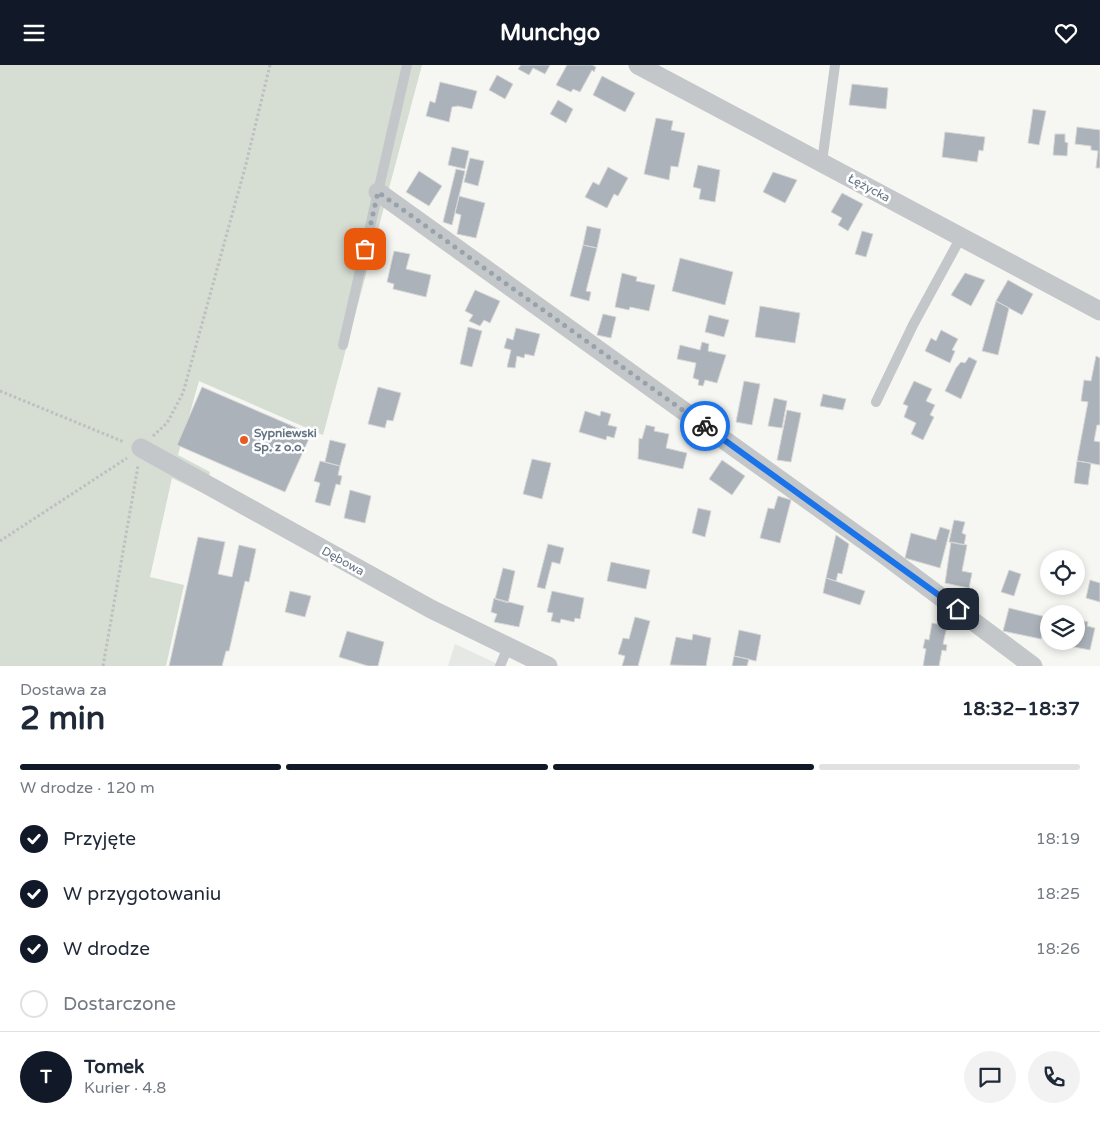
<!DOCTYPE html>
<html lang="pl">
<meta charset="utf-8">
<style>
:root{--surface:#fff;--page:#f2f2f3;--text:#1f2937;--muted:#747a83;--line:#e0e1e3;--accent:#111827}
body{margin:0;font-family:"Varela Round",sans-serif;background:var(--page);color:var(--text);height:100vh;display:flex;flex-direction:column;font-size:19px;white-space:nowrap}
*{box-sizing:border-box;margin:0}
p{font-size:16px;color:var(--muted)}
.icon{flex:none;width:28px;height:28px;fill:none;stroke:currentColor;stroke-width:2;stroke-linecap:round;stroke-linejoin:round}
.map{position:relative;height:601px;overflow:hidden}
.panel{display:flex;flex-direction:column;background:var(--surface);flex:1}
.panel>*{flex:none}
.controls{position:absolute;left:1040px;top:485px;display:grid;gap:10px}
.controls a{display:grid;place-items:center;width:45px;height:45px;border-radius:50%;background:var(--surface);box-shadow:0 2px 8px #0003;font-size:25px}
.pin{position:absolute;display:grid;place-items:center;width:42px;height:42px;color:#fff;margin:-21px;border-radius:10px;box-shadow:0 2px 8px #0006}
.courier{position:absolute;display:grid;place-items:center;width:50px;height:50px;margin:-25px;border:4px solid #1a73e8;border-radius:50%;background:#fff;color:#222;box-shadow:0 1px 6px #0007}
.headline em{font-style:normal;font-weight:700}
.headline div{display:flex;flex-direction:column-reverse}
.headline{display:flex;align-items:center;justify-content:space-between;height:85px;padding:0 20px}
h1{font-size:32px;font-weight:700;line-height:38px}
.bar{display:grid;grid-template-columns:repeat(4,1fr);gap:8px 5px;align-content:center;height:60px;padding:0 20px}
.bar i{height:6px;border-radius:4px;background:var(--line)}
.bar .current{background:var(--accent)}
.bar p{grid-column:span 4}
.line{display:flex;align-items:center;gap:12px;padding:0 20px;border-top:1px solid var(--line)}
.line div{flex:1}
.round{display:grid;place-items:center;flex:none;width:52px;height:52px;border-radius:26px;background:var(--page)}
ol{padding:0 20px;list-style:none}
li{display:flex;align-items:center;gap:15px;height:55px}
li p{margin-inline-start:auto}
li .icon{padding:5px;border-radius:50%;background:var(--accent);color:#fff;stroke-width:4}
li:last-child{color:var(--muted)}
li i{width:28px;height:28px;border:2px solid var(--line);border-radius:50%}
header{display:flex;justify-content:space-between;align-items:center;height:65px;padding:0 20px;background:var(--accent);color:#fff;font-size:22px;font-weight:700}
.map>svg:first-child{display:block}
.built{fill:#e6e8e6}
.green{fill:#d6ddd3}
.building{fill:#abb2b9;stroke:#d7d7d5}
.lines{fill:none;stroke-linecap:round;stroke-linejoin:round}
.path{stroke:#bdbfc1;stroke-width:3;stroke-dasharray:2.5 2.5;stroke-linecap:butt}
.service{stroke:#c3c7ca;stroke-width:10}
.minor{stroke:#c3c7ca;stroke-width:19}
.done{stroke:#97a2aa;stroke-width:5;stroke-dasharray:0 9}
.route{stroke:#1a73e8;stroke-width:6}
.poi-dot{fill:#e65b22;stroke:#fff;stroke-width:2}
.labels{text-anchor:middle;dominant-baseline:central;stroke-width:5;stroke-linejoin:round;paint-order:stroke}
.street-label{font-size:12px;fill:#647484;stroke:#fff}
.poi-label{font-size:12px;font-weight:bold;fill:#647484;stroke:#fff;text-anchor:start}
</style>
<header><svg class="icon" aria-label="menu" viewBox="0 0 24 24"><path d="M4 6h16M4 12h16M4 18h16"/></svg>Munchgo<svg class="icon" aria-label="heart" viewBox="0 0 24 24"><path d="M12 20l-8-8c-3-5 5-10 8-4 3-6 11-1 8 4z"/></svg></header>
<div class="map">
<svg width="1100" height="601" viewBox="0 0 1100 601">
<rect width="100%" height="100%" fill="#f6f6f2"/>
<path class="built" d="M455 579 502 601H448Z"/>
<path class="green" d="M0 0H422L323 370 199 316 178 390 210 407 205 429 172 413 150 512 184 520 166 601H0Z"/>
<path class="building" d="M521 0H550L545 9 533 3 529 10 518 4Z
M567 0H592L596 2 594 7 592 5 580 27 573 24 571 27 556 20Z
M497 10 513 19 505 34 489 25Z
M602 11 635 28 625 47 593 30Z
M440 17 477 26 472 44 458 41 452 42 449 57 426 51 430 36 435 38Z
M852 19 888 23 886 44 849 40Z
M558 35 573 44 566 58 550 49Z
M1033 44 1046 46 1039 80 1028 78Z
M656 53 673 56 671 65 685 68 678 102 671 101 669 115 644 109Z
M1077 62 1100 65V103H1096L1098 86 1091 85V81L1075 79Z
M945 67 985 72 983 86 979 85 977 97 942 92Z
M1055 69H1065V77L1068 78 1067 91 1053 90Z
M452 82 469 86 465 104 448 100Z
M470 93 484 96 478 121 464 117Z
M698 100 720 105 715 137 699 134 701 124 693 122Z
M608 102 628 113 618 131 614 129 607 143 585 132 593 117 599 120Z
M456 104 465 106 452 160 443 157Z
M419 106 442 121 429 141 406 127Z
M773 107 797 115 785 138 763 127Z
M842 128 863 139 848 166 838 160 842 153 831 147Z
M459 131 485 138 476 173 457 169 461 150 455 148Z
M587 161 601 164 597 183 583 180Z
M862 166 873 169 866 192 855 189Z
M583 180 597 183 586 226 591 227 589 236 570 231Z
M394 186 410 189 406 204 431 210 426 232 393 224 394 219 387 217Z
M680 193 733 207 725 240 672 226Z
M622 208 637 212 636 216 655 220 649 246 630 242 629 245 615 242Z
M965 208 985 215 971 241 951 230Z
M1008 215 1033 229 1022 250 996 236Z
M475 225 500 236 490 258 484 255 480 261 469 256 473 250 465 246Z
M996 236 1009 243 998 290 982 286Z
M760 241 800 248 795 278 755 272Z
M603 249 616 252 611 273 597 270Z
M709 250 729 255 724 272 705 267Z
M468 262 482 266 472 302 460 299Z
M516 263 540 269 534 291 525 289 524 293 517 291 515 303 507 302 511 285 504 283 507 273 513 275Z
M941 265 958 274 952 285 955 286 950 298 925 286 931 273 936 276Z
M702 277 709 279 708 286 726 290 717 318 705 315 703 321 698 320 699 315 693 313 696 298 677 294 680 280 700 285Z
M1096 291 1100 293V360H1097L1094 376 1100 377V400L1077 396 1088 337 1081 336 1084 315 1091 316Z
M969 292 977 296 961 334 945 326 956 303 961 297 965 298Z
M744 316 760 319 752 360 736 357Z
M914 316 932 324 926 336 935 340 930 350 934 352 923 375 911 369 916 358 904 352 908 341 903 339Z
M202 322 311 369 285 427 177 380Z
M378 322 401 328 393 356 387 355 385 363 368 359Z
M823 329 846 334 843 345 820 341Z
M774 333 787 336 782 363 768 361Z
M787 345 801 348 791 397 777 395Z
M585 346 600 351 601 346 611 349 608 360 617 362 614 373 607 371 606 375 579 367Z
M646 360 655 362 654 366 669 369 666 383 687 388 683 404 638 394 639 373 642 374Z
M330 375 346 379 340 401 325 397Z
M532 394 551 398 542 434 523 429Z
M722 395 745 411 732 430 709 414Z
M320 396 340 401 338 410 342 411 340 420 336 419 330 441 315 437 320 418 314 416Z
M1077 396 1091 398 1088 420 1074 418Z
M350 425 371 431 365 458 344 453Z
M778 431 791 435 780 478 760 473 768 443 774 444Z
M698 443 711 446 705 472 692 468Z
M954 455 965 457 962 468 966 470 964 480 949 477Z
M940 462 950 465 940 503 905 493 911 468 936 475Z
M836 470 849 479 842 509 838 508 836 516 826 513Z
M198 472 225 477 218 509 232 512 239 480 256 484 249 517 245 516 229 586H226L222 601H169Z
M951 477 967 480 962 506 972 508 969 523 945 518Z
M548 479 564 483 560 499 552 497 545 524 537 522Z
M611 497 650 505 646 524 607 516Z
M503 503 515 506 508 538 495 534Z
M1009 505 1021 509 1014 531 1001 527Z
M826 513 865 526 860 540 823 528Z
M1090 515 1100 518V537L1086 533Z
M290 526 311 531 305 552 285 547Z
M552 526 584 533 580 554 575 553 574 557 561 554 560 558 551 556 553 548 547 547Z
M494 533 524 541 519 562 494 557 497 549 491 547Z
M1009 543 1046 552 1041 574 1003 566Z
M635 552 650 556 638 601H622L625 591 618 589 623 573 629 574Z
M1076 554 1088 557 1087 561 1095 563 1090 585 1069 581 1070 576H1076Z
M932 558 947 561 943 579 947 580 946 586 942 585 939 601H923L926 584 923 583 925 574 929 575Z
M739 565 761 570 756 596 734 591Z
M347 566 384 577 378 601H368L339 592Z
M693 569 711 573 706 601 670 600 676 572 692 575Z
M734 591 749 594 747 601H732Z"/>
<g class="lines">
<path class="path" d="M0 326 124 377
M153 371 167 358 183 328 246 99 270 0
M0 476 127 393
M103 601 138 401"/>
<path class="service" d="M822 97 835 0
M343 280 407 0
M876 337 913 260 961 172
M500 601 508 582"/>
<path class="minor" d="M638 0 1100 246
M378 127 882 488 1033 601
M141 383 431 544 548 601"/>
</g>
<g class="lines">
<path class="done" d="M365 184 378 127 705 361"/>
<path class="route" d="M705 361 958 544"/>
</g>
<circle class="poi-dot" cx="244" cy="375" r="5"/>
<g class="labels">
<g class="street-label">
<text transform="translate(869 123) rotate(28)">Łężycka</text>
<text transform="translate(343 496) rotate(29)">Dębowa</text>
</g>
<g class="poi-label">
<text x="254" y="368">Sypniewski<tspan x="254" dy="14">Sp. z o.o.</tspan></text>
</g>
</g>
</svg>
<div class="controls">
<a><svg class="icon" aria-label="locate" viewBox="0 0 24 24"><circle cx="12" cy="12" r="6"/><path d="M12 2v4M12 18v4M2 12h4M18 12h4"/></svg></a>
<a><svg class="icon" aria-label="layers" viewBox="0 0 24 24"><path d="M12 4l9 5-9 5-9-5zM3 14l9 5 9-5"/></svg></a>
</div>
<div class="pin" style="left:365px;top:184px;background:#ea580c"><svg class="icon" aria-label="bag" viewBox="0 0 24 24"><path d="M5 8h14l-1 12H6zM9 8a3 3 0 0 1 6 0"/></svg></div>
<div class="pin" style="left:958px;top:544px;background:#1f2937"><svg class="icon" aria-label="home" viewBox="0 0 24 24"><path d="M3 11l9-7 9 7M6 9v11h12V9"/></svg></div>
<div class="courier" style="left:705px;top:361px"><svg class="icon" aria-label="bike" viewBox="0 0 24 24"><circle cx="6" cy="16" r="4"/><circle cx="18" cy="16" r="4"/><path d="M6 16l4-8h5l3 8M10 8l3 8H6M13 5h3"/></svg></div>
</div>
<section class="panel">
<div class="headline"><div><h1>2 min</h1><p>Dostawa za</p></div><em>18:32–18:37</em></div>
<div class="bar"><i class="current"></i><i class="current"></i><i class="current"></i><i></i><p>W drodze · 120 m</p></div>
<ol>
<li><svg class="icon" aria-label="check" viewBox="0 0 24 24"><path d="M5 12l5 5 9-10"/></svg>Przyjęte<p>18:19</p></li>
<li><svg class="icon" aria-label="check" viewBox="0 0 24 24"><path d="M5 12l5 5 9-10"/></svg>W przygotowaniu<p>18:25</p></li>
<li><svg class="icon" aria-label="check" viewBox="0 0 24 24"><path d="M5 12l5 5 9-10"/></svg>W drodze<p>18:26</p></li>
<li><i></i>Dostarczone</li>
</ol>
<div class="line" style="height:90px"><b class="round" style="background:var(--accent);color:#fff">T</b><div><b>Tomek</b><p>Kurier · 4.8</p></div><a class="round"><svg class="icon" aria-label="chat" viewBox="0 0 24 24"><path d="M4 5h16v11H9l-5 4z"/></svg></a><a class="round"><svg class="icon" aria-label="phone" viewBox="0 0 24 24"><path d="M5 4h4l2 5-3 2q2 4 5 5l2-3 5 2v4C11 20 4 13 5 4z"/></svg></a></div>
</section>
